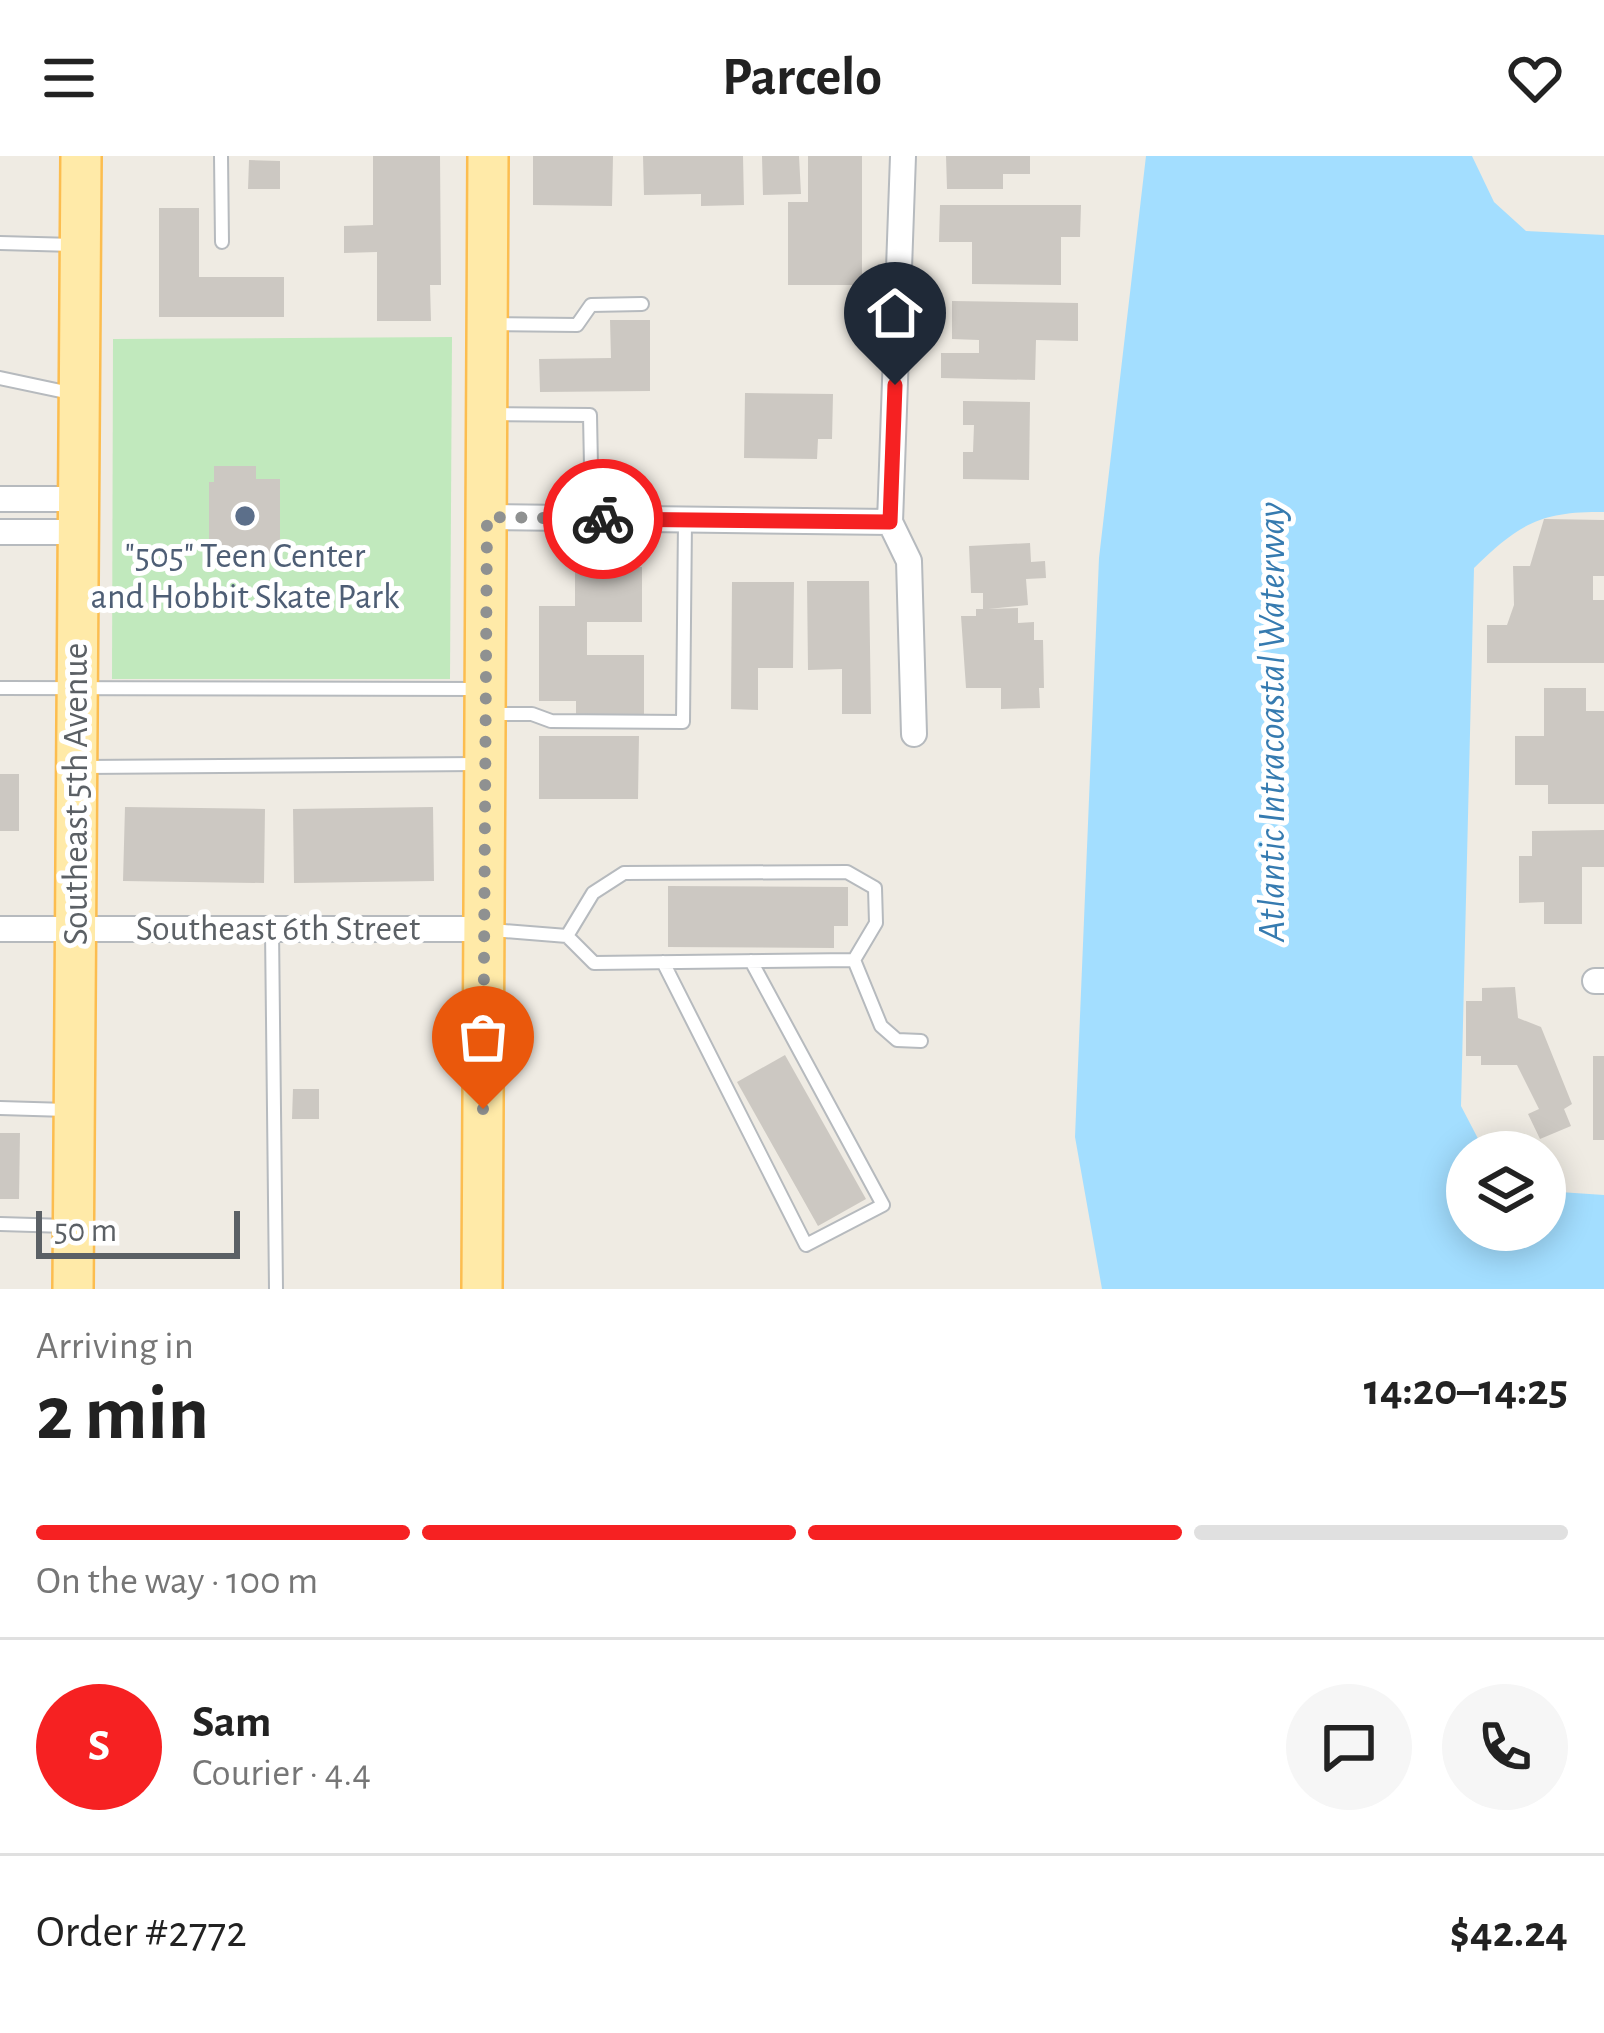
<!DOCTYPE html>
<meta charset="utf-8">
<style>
:root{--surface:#fff;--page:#f6f6f6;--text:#222;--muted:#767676;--line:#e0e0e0;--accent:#f62122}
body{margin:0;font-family:"Alegreya Sans",sans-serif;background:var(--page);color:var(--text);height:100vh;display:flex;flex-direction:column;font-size:45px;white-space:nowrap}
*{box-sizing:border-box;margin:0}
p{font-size:39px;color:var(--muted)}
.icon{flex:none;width:66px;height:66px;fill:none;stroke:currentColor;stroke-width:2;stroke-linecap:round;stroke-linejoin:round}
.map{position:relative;height:1133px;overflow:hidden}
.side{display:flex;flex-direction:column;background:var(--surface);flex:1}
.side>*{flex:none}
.tools{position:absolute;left:1446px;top:975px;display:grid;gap:24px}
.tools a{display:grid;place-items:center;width:120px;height:120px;border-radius:50%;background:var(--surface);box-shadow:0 6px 30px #0003;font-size:60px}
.scale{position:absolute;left:36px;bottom:30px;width:204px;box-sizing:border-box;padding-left:12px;border:6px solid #5b6065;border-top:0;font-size:33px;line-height:42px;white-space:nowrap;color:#5b6065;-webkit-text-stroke:9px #fff;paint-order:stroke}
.pin{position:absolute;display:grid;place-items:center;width:102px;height:102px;color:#fff;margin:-123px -51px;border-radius:50% 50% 50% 0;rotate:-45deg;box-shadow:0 0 12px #0007}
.pin .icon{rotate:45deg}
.courier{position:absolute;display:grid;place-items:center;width:120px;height:120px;margin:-60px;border:9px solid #f62122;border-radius:50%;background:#fff;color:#222;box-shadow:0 3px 15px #0007}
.summary em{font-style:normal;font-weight:600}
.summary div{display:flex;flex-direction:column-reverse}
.summary{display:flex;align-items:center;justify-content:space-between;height:204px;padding:0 36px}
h1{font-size:78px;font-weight:600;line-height:90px}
.bar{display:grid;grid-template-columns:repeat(4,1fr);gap:18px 12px;align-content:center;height:144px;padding:0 36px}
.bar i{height:15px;border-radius:9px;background:var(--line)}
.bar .active{background:var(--accent)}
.bar p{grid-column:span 4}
.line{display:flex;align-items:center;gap:30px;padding:0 36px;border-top:3px solid var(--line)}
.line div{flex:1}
.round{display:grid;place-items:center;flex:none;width:126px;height:126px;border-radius:63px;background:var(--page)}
header{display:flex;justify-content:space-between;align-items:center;height:156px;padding:0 36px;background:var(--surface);font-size:54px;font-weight:600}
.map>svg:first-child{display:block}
.green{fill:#c1e9bd}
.water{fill:#a3deff}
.building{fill:#ccc8c2}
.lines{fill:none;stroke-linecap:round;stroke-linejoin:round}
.lane-casing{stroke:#b6babe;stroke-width:16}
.street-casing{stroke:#b6babe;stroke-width:28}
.primary-casing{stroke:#fcbd4f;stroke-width:44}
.lane{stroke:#fff;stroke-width:12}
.street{stroke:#fff;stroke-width:24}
.primary{stroke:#ffeaa8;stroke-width:39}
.done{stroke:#8f9191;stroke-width:12;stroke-dasharray:0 21.6}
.route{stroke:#f62122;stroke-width:15}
.service-dot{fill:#5c6f8a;stroke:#fff;stroke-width:4.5}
.labels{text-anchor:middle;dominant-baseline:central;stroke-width:10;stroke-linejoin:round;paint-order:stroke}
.service-label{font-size:36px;fill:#4e5e75;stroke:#fff}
.street-label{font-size:36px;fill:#5b6065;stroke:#fff}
.water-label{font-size:39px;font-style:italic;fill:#367bb0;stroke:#fff}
</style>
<header><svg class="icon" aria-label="menu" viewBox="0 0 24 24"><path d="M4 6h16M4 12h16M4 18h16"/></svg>Parcelo<svg class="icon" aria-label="heart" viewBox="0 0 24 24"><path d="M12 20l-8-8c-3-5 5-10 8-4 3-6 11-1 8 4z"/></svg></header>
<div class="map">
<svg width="1604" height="1133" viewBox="0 0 1604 1133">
<rect width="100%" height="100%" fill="#efebe3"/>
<path class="green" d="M452 181 450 523H112L113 183Z"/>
<path class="water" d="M1146 0H1472L1494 46 1526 75 1604 79V356C1541 355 1519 368 1474 412L1461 950 1485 996H1467V1074H1545V1035L1604 1039V1133H1102L1075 981 1099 402Z"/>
<path class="building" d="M373 0H440L441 129H430L431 165H377V96L344 97V70L373 69Z
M533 0H613L612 50 533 49Z
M643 0H743L744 49 701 50V38L644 39Z
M762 0H799L801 38 763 39Z
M808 0H862V129H788V46H808Z
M946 0H1030V18H1003V33H947Z
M249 4 280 5V33H248Z
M940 49H1081L1080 81H1061V129L972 128V86H939Z
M159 52H199V121H284V161H159Z
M952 145 1078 147V185L1036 184 1035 224 941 222V197H979V184L952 183Z
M610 164H650V235L540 236 539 203 611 202Z
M745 237 833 238 832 283H818L817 303 744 302Z
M963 245 1030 246 1029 324 963 323V296H973L974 269H963Z
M214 310H256V323H280V394H275V407L209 408V326H214Z
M1544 363 1604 364V420H1593V444H1604V507H1487V469H1507L1514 449 1513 410H1530Z
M1030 387 1031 406 1045 405 1046 422 1026 423 1028 449 988 453 1018 452V467L1034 466V484H1043L1044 532H1039L1040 552 1001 553V532H966L961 460H976V453H983V437H971L969 390Z
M575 411H642V466H587V499H644V558H576V545H539V450H575Z
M807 425H869L871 558H842V513L808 514Z
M732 426H794L793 512H758V554L731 553Z
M1544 532H1586V555H1604V648H1548V629H1515V580H1544Z
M539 580H639L638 643H539Z
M0 618H19V675H0Z
M125 651 265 653 264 727 123 725Z
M433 651 434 725 294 727 293 653Z
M1604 674V711H1582V768H1544V746L1519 747V700H1532V675Z
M668 730 848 731V770H834V792L668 791Z
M1515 831 1518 862 1541 871 1572 948 1564 953 1571 970 1540 983 1528 958 1539 953 1517 909H1481V900H1466V845H1482V832Z
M785 899 866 1043 818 1070 737 926Z
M1593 900H1604V984H1593Z
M293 933H319V963H292Z
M0 977H20L19 1043H0Z"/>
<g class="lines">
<defs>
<path id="lane" d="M221 0 222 86
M0 87 74 89
M494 168 577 169 591 149 642 148
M0 222 75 238
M494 258 590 259 592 362
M0 532 479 533
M492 558H532L551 565 683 566 685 365
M84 611 477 608
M272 774 276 1133
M491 774 567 780 594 807 854 804 876 767 875 732 847 716 624 717 593 737 567 780
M854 804 881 870 897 884 921 885
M663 806 806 1089 883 1049 751 805
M0 952 67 954
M0 1068 66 1070"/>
<path id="street" d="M903 0 890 366 909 405 914 578
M0 343H79
M487 361 890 366
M0 376H78
M0 773H484
M1595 825H1604"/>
<path id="primary" d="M73 1133 81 0
M482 1133 488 0"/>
</defs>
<use href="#lane" class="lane-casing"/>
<use href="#street" class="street-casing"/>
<use href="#primary" class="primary-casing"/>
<use href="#lane" class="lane"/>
<use href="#street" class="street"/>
<use href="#primary" class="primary"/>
</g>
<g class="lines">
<path class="done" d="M483 953 487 361 603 363"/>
<path class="route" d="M603 363 890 366 895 229"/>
</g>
<circle class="service-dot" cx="245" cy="360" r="12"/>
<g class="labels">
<g class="service-label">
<text x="245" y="400">"505" Teen Center<tspan x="245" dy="41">and Hobbit Skate Park</tspan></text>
</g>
<g class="street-label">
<text transform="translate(76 638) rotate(-90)">Southeast 5th Avenue</text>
<text x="278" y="773">Southeast 6th Street</text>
</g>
<g class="water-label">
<text transform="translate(1272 566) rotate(-90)">Atlantic Intracoastal Waterway</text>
</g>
</g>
</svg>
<div class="tools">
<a><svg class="icon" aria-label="layers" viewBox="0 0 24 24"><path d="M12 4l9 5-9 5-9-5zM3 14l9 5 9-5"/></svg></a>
</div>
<div class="scale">50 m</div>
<div class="pin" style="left:483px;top:953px;background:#ea580c"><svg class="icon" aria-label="bag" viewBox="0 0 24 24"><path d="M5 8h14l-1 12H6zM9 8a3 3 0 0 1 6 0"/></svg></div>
<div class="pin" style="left:895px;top:229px;background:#1f2937"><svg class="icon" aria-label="home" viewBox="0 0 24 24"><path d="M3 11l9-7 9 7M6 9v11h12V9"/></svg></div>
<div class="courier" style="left:603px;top:363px"><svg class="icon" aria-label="bike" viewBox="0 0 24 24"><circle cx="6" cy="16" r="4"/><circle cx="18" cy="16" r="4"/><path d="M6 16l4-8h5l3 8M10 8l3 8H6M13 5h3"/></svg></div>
</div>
<section class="side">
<div class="summary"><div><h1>2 min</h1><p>Arriving in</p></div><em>14:20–14:25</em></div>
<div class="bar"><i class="active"></i><i class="active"></i><i class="active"></i><i></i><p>On the way · 100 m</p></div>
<div class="line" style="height:216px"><b class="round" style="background:var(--accent);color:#fff">S</b><div><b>Sam</b><p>Courier · 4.4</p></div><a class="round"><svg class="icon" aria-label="chat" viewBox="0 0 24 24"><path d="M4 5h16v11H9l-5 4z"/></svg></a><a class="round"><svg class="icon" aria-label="phone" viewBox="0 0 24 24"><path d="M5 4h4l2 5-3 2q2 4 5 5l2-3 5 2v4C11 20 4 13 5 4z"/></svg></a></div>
<div class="line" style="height:156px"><div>Order #2772</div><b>$42.24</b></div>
</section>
